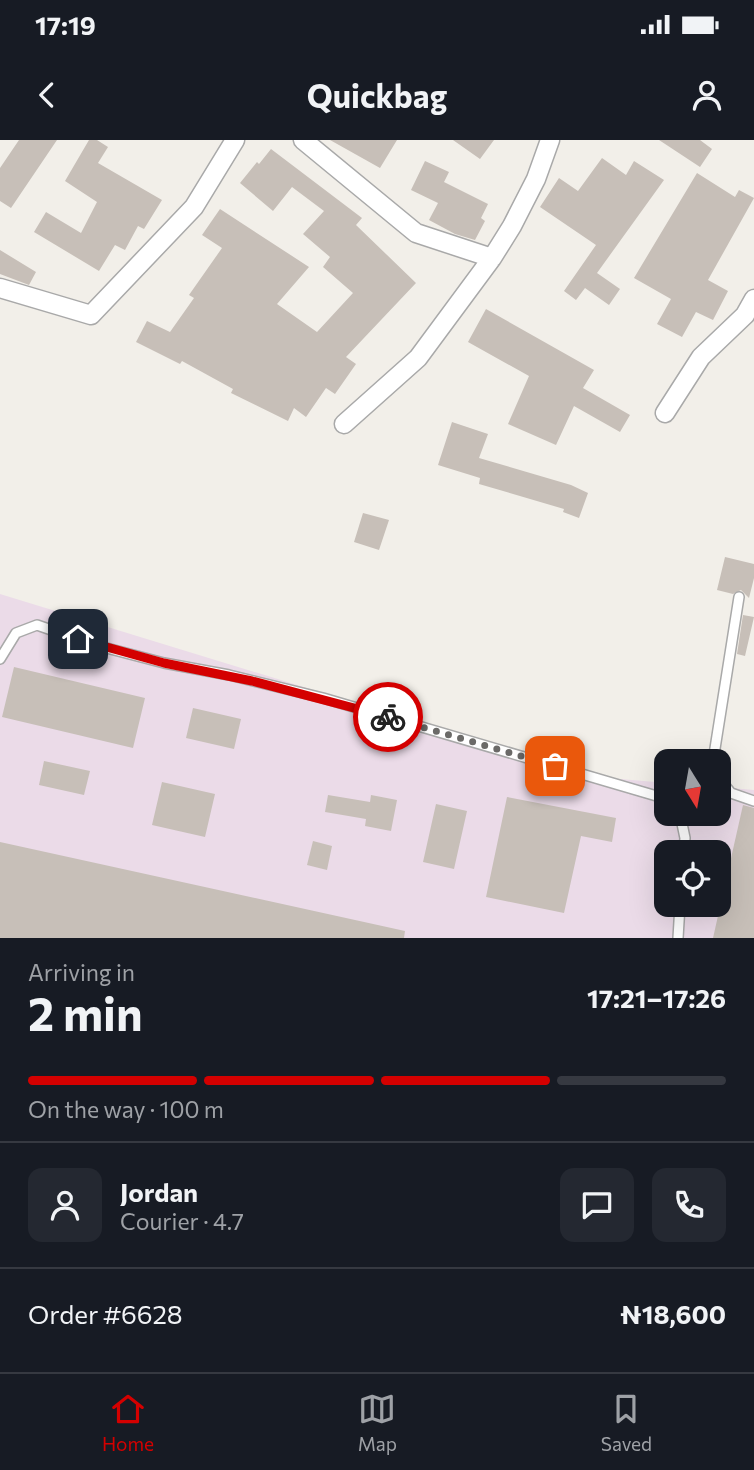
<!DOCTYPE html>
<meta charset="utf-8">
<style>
:root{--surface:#171b24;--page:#242831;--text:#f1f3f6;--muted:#9ea1a6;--line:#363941;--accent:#d40000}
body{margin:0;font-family:Commissioner,sans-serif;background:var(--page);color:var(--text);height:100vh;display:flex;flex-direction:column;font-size:26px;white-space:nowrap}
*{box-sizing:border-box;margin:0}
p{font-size:23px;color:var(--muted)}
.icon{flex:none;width:38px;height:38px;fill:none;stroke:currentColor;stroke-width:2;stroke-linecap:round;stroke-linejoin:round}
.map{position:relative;height:798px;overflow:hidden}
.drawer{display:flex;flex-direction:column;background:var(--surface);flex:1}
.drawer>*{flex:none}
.needle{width:46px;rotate:169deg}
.fabs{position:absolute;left:654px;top:609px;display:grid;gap:14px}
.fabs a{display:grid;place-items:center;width:77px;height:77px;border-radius:14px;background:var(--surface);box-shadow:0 7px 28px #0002;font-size:35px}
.pin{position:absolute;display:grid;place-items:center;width:60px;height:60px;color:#fff;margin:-30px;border-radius:14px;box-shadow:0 4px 10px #0006}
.courier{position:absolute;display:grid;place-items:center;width:70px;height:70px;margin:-35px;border:5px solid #d40000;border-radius:50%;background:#fff;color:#222;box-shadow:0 2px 9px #0007}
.head em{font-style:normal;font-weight:700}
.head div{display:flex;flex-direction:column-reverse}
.head{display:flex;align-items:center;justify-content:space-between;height:119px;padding:0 28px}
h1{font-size:46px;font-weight:700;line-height:52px}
.bar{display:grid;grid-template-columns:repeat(4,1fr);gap:10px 7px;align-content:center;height:84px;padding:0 28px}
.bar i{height:9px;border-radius:5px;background:var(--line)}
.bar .active{background:var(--accent)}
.bar p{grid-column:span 4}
.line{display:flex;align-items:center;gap:18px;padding:0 28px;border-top:2px solid var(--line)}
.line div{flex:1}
.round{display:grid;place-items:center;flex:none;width:74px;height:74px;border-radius:14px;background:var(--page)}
.status{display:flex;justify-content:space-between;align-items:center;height:49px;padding:0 35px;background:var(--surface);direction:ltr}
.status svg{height:19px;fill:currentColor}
header{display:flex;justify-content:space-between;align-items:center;height:91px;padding:0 28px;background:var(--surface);font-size:32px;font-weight:700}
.menu{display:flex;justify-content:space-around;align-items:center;height:98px;border-top:2px solid var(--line);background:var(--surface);font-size:19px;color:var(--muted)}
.menu a{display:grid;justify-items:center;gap:4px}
.menu .active{color:var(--accent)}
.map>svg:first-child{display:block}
.industrial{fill:#ebdbe8;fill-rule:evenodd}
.building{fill:#c7bfb8}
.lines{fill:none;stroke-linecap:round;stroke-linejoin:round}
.lane-casing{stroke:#a9a9a9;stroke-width:12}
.street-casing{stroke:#a9a9a9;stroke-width:21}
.lane{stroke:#fff;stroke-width:9}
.street{stroke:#fff;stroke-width:18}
.done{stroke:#6b6a68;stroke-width:7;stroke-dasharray:0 12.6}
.route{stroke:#d40000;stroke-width:9}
</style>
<div class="status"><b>17:19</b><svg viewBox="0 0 49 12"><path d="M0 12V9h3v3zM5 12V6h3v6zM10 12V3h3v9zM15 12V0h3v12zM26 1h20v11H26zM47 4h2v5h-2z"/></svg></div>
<header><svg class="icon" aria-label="back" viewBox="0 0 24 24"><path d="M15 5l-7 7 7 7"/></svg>Quickbag<svg class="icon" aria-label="person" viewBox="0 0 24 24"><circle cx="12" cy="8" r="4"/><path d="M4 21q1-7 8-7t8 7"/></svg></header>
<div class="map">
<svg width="754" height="798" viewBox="0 0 754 798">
<rect width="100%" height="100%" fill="#f2efe9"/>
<path class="industrial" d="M0 454 597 637 667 643V674H719V647L754 650V798H0ZM667 712H719V765H667Z"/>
<path class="building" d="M19 0H57L11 68 0 61V28Z
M89 0H97L108 7 98 23 162 60 144 89 138 86 125 110 115 105 99 131 34 92 46 72 81 93 97 62 65 41Z
M330 0H397L380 28Z
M453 0H494L480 19Z
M659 0H700L712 9 700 27Z
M271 9 362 78 356 85 416 143 346 217 356 224 335 254 326 248 306 277 294 268 288 281 231 253 233 249 182 221 180 224 136 202 147 181 170 192 194 158 189 155 222 108 202 95 220 69 309 127 277 164 317 192 353 153 323 127 330 117 303 94 324 71 292 47 273 71 240 43 257 22 259 24Z
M602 18 626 35 634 21 664 40 597 133 620 149 609 165 585 148 576 160 564 151 596 105 540 67 559 38 578 51Z
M425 21 449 32 444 42 488 64 481 78 485 81 475 100 455 94 429 80 438 63 411 50Z
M697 33 735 57 739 50 754 58 708 140 728 151 713 180 696 172 682 197 657 184 671 159 634 138Z
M0 110 36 132 29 145 0 134Z
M486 169 594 230 583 248 630 275 620 292 574 266 556 305 508 284 529 236 468 202Z
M452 282 488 294 479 318 571 345 588 353 579 378 563 372 564 369 479 344 480 338 438 325Z
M363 373 389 380 379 410 354 402Z
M725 417 754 424V438L749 458 741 450 733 454 717 450Z
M743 475 754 477 745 516 737 514Z
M14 527 145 558 133 608 2 577Z
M193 568 241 579 234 609 186 598Z
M44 621 90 631 84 655 39 645Z
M162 642 215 654 205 697 152 685Z
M328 655 370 662 371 655 397 660 391 691 365 686 366 679 325 672Z
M507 657 616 678 612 702 581 696 564 773 486 757Z
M436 664 467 671 454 729 423 722Z
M743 665 754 668V798H713Z
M313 701 332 706 327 730 307 725Z
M0 702 405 791 404 798H0Z"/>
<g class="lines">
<defs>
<path id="lane" d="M0 519 16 493 37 485 95 505 164 523 229 535 323 558 660 657 667 663
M713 621 739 457
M719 638 731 653 754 661
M680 674 685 698 684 712
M678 798 680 765"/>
<path id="street" d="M303 0 416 93 492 118
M0 148 91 175 194 67 235 0
M665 273 701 217 745 175 754 159
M344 284 418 218 492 118 512 86 536 39 550 0"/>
</defs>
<use href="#lane" class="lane-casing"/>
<use href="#street" class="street-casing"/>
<use href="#lane" class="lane"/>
<use href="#street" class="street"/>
</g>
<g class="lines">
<path class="done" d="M388 577 555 626"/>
<path class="route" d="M78 499 164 523 252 541 388 577"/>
</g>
</svg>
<div class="fabs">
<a><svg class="needle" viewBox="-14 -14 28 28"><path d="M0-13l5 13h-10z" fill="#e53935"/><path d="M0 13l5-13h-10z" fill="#9ea1a6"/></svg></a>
<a><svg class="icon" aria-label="locate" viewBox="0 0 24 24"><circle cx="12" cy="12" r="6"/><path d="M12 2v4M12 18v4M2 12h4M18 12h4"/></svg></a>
</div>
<div class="pin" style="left:555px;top:626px;background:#ea580c"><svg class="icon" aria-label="bag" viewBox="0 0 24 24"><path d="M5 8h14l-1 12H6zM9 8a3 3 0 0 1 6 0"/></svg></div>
<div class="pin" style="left:78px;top:499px;background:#1f2937"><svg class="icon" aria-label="home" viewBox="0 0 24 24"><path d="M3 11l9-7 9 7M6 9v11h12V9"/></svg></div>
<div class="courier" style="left:388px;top:577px"><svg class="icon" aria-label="bike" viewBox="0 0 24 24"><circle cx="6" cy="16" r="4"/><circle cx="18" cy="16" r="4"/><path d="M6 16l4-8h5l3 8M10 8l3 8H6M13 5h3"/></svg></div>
</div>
<section class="drawer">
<div class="head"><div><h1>2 min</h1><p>Arriving in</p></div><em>17:21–17:26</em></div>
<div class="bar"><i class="active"></i><i class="active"></i><i class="active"></i><i></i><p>On the way · 100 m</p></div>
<div class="line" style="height:126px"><a class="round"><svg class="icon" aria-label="person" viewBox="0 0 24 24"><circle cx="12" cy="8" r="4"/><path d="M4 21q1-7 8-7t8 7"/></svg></a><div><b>Jordan</b><p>Courier · 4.7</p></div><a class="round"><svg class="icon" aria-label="chat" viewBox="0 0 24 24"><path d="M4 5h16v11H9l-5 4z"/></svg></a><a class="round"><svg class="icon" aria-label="phone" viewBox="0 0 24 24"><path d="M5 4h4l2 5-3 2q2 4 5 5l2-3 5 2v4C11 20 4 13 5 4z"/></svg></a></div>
<div class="line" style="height:91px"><div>Order #6628</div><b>₦18,600</b></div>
</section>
<nav class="menu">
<a class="active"><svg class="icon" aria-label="home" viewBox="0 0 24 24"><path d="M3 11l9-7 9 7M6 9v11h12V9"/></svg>Home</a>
<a><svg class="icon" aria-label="map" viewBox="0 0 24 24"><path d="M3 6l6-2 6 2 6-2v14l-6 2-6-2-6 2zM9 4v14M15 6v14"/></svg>Map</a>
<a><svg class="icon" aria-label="saved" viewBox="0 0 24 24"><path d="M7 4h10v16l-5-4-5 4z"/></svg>Saved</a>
</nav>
